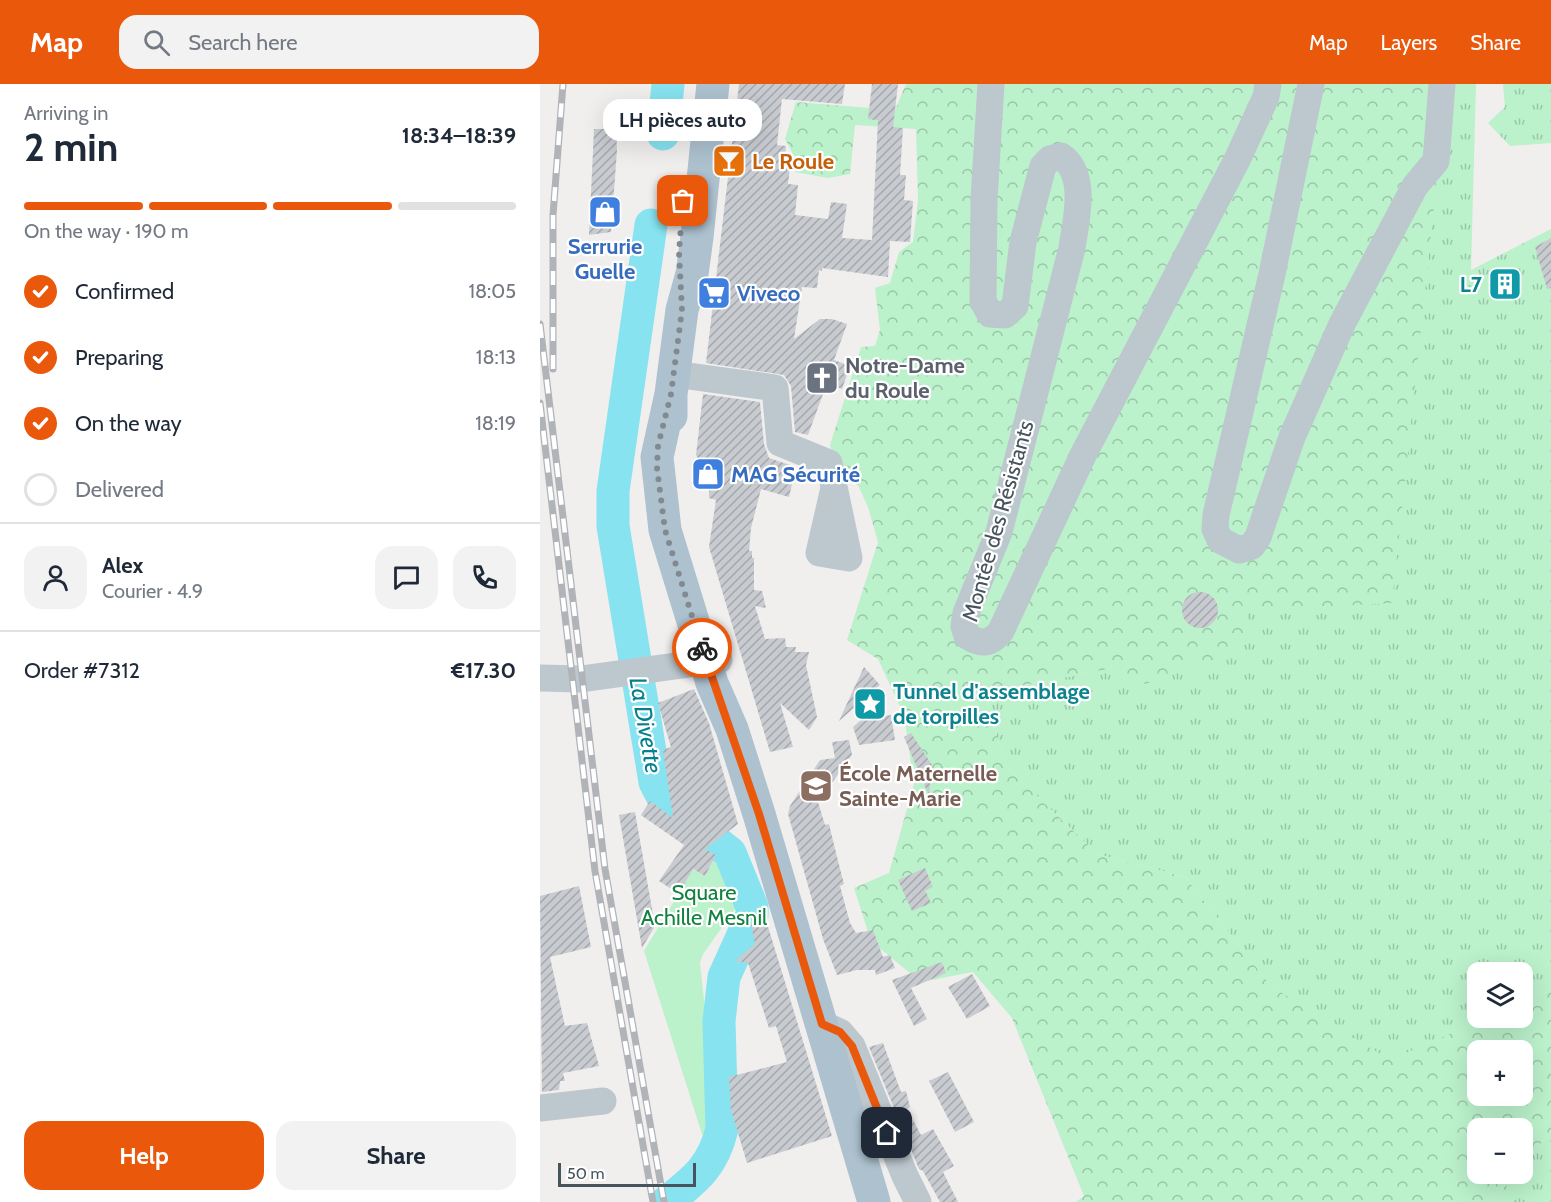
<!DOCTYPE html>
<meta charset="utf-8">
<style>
:root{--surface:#fff;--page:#f2f2f3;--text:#1f2937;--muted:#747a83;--line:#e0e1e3;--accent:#ea580c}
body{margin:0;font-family:Cabin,sans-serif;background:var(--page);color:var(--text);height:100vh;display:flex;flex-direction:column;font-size:22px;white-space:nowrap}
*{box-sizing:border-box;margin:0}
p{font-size:20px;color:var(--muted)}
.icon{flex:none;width:33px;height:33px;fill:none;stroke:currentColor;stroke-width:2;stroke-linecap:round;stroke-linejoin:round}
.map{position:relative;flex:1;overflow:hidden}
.panel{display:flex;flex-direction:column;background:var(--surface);width:540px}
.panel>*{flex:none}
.buttons{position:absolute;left:927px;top:878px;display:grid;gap:12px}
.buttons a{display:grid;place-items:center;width:66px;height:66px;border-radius:12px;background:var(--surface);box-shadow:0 6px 24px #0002;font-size:30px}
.scale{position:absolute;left:18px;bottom:15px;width:138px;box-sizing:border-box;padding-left:6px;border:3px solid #46545d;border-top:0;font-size:16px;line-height:21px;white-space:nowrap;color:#46545d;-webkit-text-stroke:4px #fff;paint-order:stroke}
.pin{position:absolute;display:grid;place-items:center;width:51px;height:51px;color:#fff;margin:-26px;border-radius:12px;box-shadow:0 3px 9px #0006}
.courier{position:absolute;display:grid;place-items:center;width:60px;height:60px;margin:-30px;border:4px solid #ea580c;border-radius:50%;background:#fff;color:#222;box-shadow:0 2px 8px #0007}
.bubble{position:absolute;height:42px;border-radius:18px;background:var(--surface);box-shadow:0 6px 24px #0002;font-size:20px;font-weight:800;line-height:42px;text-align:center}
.head em{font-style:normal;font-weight:800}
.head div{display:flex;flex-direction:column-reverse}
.head{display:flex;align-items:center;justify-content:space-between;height:102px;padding:0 24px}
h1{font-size:39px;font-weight:800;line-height:45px}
.bar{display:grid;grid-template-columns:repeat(4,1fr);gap:9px 6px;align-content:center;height:72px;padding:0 24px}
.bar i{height:8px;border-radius:4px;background:var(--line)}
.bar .on{background:var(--accent)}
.bar p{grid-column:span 4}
.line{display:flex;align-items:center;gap:15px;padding:0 24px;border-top:2px solid var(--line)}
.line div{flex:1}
.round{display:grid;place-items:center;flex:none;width:63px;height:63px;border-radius:18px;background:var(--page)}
ol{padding:0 24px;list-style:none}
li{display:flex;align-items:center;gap:18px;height:66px}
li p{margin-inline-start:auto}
li .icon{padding:6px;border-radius:50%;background:var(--accent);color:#fff;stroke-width:4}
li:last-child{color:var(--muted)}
li i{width:33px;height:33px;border:3px solid var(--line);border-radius:50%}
.primary-button{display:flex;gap:12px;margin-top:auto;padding:12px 24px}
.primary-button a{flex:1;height:69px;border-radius:18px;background:var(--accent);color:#fff;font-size:24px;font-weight:800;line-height:69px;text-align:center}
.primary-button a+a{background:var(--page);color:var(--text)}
header{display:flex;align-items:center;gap:36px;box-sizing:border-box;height:84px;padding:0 30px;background:var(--accent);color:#fff}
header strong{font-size:28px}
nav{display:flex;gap:33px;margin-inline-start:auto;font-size:21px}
.search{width:420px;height:54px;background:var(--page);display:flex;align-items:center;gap:15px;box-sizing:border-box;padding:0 21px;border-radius:18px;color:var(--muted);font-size:22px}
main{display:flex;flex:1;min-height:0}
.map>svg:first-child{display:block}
.grass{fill:url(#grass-tufts)}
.forest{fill:url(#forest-crowns);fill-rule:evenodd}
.green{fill:#bbf1cb}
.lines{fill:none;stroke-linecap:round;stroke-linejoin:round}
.river{stroke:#86e3ef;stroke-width:33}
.building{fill:url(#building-hatch)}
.minor{stroke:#bcc7ce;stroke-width:27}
.major{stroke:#adc1cf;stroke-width:33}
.rail-casing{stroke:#b0b4b9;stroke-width:7}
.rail{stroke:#fff;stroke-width:4.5;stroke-dasharray:14;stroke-linecap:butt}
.done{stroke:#828a90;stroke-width:6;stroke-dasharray:0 10.8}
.route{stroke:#ea580c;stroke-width:8}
.labels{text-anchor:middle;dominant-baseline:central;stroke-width:4.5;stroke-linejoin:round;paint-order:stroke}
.food-label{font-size:22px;font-weight:bold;fill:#c56008;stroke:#fff;text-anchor:start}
.shop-label{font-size:22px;font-weight:bold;fill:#366cbe;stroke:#fff;text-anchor:start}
.culture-label{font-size:22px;font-weight:bold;fill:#0d838f;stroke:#fff;text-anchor:end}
.worship-label{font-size:22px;font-weight:bold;fill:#5b616d;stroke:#fff;text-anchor:start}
.street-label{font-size:22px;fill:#46545d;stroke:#fff}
.education-label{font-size:22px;font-weight:bold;fill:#785e54;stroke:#fff;text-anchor:start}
.park-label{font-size:22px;fill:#138140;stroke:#fff}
.water-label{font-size:24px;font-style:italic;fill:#087f8f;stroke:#fff}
</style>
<header>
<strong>Map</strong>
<div class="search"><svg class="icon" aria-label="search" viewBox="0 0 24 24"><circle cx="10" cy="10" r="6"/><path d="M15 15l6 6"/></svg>Search here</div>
<nav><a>Map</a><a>Layers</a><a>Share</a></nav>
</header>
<main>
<section class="panel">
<div class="head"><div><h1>2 min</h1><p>Arriving in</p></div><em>18:34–18:39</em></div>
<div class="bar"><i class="on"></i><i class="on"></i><i class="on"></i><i></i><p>On the way · 190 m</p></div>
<ol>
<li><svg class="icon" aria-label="check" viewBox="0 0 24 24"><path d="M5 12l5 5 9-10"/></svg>Confirmed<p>18:05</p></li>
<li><svg class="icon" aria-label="check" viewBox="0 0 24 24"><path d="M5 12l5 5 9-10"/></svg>Preparing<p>18:13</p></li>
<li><svg class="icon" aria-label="check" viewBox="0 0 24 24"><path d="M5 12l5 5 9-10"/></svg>On the way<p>18:19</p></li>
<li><i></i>Delivered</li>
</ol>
<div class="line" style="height:108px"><a class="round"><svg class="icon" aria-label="person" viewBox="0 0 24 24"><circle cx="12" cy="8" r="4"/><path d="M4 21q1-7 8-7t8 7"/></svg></a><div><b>Alex</b><p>Courier · 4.9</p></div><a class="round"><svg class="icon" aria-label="chat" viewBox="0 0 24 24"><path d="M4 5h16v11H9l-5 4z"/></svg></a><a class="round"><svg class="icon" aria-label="phone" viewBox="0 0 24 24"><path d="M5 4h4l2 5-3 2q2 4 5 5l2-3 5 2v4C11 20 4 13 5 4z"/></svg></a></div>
<div class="line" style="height:78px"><div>Order #7312</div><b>€17.30</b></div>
<div class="primary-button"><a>Help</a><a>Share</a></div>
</section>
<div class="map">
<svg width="1011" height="1118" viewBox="0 0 1011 1118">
<defs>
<pattern id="grass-tufts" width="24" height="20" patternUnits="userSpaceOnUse" patternTransform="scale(1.5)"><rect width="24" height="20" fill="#bbf1cb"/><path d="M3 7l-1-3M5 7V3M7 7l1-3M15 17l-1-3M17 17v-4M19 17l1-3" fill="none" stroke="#9ac6a8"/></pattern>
<pattern id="forest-crowns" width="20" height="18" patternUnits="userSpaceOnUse" patternTransform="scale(1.5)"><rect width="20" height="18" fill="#bbf1cb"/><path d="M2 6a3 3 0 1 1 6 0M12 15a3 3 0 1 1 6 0" fill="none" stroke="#9ac6a8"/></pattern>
<pattern id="building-hatch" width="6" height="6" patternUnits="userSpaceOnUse" patternTransform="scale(1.5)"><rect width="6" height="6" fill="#c8ccd1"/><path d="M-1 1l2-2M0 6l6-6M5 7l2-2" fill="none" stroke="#a4a8ad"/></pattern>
</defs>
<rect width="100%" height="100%" fill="#f1eeee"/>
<path class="grass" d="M915 0H936L931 186 1011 145V906L983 919 982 888H938V933H949L850 977 731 902 645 793 557 770 466 682 444 609 573 584 903 58Z
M963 0H1011V59L970 62 948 39 965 23Z
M1011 1047V1118H952L976 1089H982L983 1081Z"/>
<path class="forest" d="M366 0H907L852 519 708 527 702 567 605 600 573 584 444 609 466 682 557 770 645 793 731 902 850 976 949 933H982L983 919 1011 906V1047L983 1081 982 1044H938V1089H976L952 1118H536L544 1112 472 934 433 888 381 898 331 857 314 804 349 789 374 700 364 631 338 575 307 556 338 458 328 423 318 401 299 391 290 361 321 263 335 262 340 246 335 204 350 199 359 168 373 158 378 116 376 45 315 41 310 90 288 94 255 88 256 76 245 55 256 18 355 26ZM938 966H982V1011H938Z"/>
<path class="green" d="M173 777C189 789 197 805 195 825L163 870 160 879 177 1039 170 1065 162 1050 104 867 148 794 150 784 165 792Z"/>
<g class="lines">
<path class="river" d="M123 50 128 0
M111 141 73 407V442L115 698 126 719 190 769 212 823V831L184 893 179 937 182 1045C173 1082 156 1095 127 1118"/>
</g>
<path class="building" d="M199 0H305L302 20 242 15 237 61 246 62 245 74 251 75 248 100 258 101 255 131 288 135 291 118 307 120 302 154 332 156 338 36 328 35 332 0H358L353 43 363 44 360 91H366L364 116 373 117 370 158 350 157 348 193 282 184V187L279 186 277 204 262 203 254 255 280 235H292L307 240 294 276 310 282 302 305 287 299 268 351 255 348 251 302 244 291 166 279Z
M54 45H76L77 66 71 148 49 151Z
M1011 154V204L1007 205 995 163Z
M163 310 220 318 224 360 229 374 256 383 249 413 221 405 211 444 209 467H212V474H214V506L222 507 226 524 215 522 225 555 245 554 246 563H256L255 568H269L266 581 277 633 269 646 240 619 253 663 230 668 169 463 176 416 169 414V393L156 371Z
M642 526a18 18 0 1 1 36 0a18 18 0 1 1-36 0Z
M324 583 340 601 299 637 315 602Z
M154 605 169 639 198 740 165 765 176 771 165 792 153 785 139 810 119 797 144 761 101 731 110 717 133 734 123 666 131 663 118 619Z
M351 631 355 656 319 661 313 643 322 635Z
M371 649 392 681 389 712 364 653Z
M309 656 312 671 278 718 285 741 289 740 297 773 304 800 300 802 310 839 316 849 333 846 343 873 350 871 355 884 336 891 335 886H317L297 891 283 855 248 730 250 722 280 676 295 674 292 658Z
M95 728 115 842 102 864 79 731Z
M385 784 393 803 385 806 391 819 372 827 358 796Z
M39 802 51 863 10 873 25 942 47 939 59 982 23 989 25 997H20L19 1006 2 1008 0 812Z
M226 836 292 1052 207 1079 191 1026 189 993 247 978 236 942 229 944 208 879 195 877 215 860 211 840Z
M402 878 406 889 371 904 387 935 374 942 352 896Z
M432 890 450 922 427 935 408 903Z
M343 959 361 1008 366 1007 370 1023 367 1025 381 1051 393 1045 414 1082 403 1088 418 1118H400L383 1087 379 1085 329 963Z
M408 988 434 1038 415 1048 389 997Z"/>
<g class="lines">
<path class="minor" d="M451 0 444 115 443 217 450 230 465 231 475 222 483 158 503 82 510 75 521 72C548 90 536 136 532 164L459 448 426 529 424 542 427 552C441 561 451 560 461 547L543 371 697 76 726 13 728 0
M771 0 732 190 676 431 675 445 680 456 699 466 712 462 718 453 752 353 802 240 875 102 896 77 902 0
M134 290 235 304 240 359 289 379 309 474 279 469 294 404
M0 594 41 595 179 576
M282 940 300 948 312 962 365 1092 378 1118
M0 1024 63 1017"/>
<path class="major" d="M131 310 117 373 125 446 172 599 192 645 219 730 334 1118
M131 332V310L142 226 152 190 157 153 173 0"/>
<defs>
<path id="rail" d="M0 240 65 785 124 1118
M13 285V131L23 0
M0 319 55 787 113 1118"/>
</defs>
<use href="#rail" class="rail-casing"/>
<use href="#rail" class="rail"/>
</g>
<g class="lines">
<path class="done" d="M143 117 139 168 142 226 131 310 118 362 117 384 125 446 162 564"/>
<path class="route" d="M162 564 219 730 282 940 300 948 312 962 347 1049"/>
</g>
<defs>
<symbol id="bar-square" viewBox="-11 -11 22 22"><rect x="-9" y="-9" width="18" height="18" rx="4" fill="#e8710a" stroke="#fff"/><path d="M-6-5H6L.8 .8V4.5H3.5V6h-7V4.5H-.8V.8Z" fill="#fff"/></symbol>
<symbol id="shop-square" viewBox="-11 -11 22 22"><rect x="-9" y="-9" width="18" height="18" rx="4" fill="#3f7fe0" stroke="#fff"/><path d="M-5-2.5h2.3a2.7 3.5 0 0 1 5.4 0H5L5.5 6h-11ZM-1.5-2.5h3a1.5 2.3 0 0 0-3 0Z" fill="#fff"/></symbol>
<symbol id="building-square" viewBox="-11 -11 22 22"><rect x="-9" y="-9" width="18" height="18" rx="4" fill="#0f9aa8" stroke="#fff"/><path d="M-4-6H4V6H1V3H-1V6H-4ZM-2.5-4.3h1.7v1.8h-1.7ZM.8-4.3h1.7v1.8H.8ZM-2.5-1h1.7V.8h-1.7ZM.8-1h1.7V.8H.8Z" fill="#fff"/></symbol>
<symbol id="supermarket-square" viewBox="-11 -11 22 22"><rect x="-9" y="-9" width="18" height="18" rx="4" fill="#3f7fe0" stroke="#fff"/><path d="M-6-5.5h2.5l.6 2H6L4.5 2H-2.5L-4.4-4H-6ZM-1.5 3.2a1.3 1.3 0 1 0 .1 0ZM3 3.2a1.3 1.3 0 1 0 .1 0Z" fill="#fff"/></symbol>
<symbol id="church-square" viewBox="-11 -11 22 22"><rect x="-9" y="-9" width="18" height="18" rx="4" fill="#6b7280" stroke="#fff"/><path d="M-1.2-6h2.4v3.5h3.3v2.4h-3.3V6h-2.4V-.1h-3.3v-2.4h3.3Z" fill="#fff"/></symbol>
<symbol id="sight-square" viewBox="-11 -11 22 22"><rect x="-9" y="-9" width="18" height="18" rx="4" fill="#0f9aa8" stroke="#fff"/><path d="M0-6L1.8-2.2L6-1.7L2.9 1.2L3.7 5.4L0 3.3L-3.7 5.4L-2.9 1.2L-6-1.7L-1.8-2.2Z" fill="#fff"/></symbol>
<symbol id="school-square" viewBox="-11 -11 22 22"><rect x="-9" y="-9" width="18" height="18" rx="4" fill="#8d6e63" stroke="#fff"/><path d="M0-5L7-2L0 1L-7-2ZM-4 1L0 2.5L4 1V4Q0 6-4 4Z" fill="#fff"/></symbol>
</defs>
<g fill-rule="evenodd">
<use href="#bar-square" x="170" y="58" width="38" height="38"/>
<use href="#shop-square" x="46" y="109" width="38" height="38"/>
<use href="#building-square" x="946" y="181" width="38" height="38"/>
<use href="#supermarket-square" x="155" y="190" width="38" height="38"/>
<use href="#church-square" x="263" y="275" width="38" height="38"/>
<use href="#shop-square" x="149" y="371" width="38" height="38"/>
<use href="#sight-square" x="311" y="601" width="38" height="38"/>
<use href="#school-square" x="257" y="683" width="38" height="38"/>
</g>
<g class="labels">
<g class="food-label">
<text x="212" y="77">Le Roule</text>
</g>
<g class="shop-label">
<text x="65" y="162" text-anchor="middle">Serrurie<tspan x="65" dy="25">Guelle</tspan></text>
<text x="197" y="209">Viveco</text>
<text x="191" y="390">MAG Sécurité</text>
</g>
<g class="culture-label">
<text x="942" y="200">L7</text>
<text x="353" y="607" text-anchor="start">Tunnel d'assemblage<tspan x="353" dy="25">de torpilles</tspan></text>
</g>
<g class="worship-label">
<text x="305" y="281">Notre-Dame<tspan x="305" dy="25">du Roule</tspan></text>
</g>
<g class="street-label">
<text transform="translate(458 437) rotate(-74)">Montée des Résistants</text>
</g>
<g class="education-label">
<text x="299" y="689">École Maternelle<tspan x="299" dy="25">Sainte-Marie</tspan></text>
</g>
<g class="park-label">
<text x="164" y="808">Square<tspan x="164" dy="25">Achille Mesnil</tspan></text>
</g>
<g class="water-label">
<text transform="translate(106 641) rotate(80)">La Divette</text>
</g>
</g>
</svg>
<div class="buttons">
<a><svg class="icon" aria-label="layers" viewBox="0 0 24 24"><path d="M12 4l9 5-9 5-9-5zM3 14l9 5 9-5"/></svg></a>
<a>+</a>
<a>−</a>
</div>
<div class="scale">50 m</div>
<div class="pin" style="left:143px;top:117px;background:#ea580c"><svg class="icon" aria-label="bag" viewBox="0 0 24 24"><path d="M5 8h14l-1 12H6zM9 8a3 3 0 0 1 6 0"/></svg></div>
<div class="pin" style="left:347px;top:1049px;background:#1f2937"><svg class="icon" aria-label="home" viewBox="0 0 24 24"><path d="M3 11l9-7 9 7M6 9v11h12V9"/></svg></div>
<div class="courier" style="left:162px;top:564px"><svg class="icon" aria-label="bike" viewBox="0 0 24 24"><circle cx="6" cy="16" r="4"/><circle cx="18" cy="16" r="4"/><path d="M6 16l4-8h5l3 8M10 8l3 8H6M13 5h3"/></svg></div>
<div class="bubble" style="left:63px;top:15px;width:159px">LH pièces auto</div>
</div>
</main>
